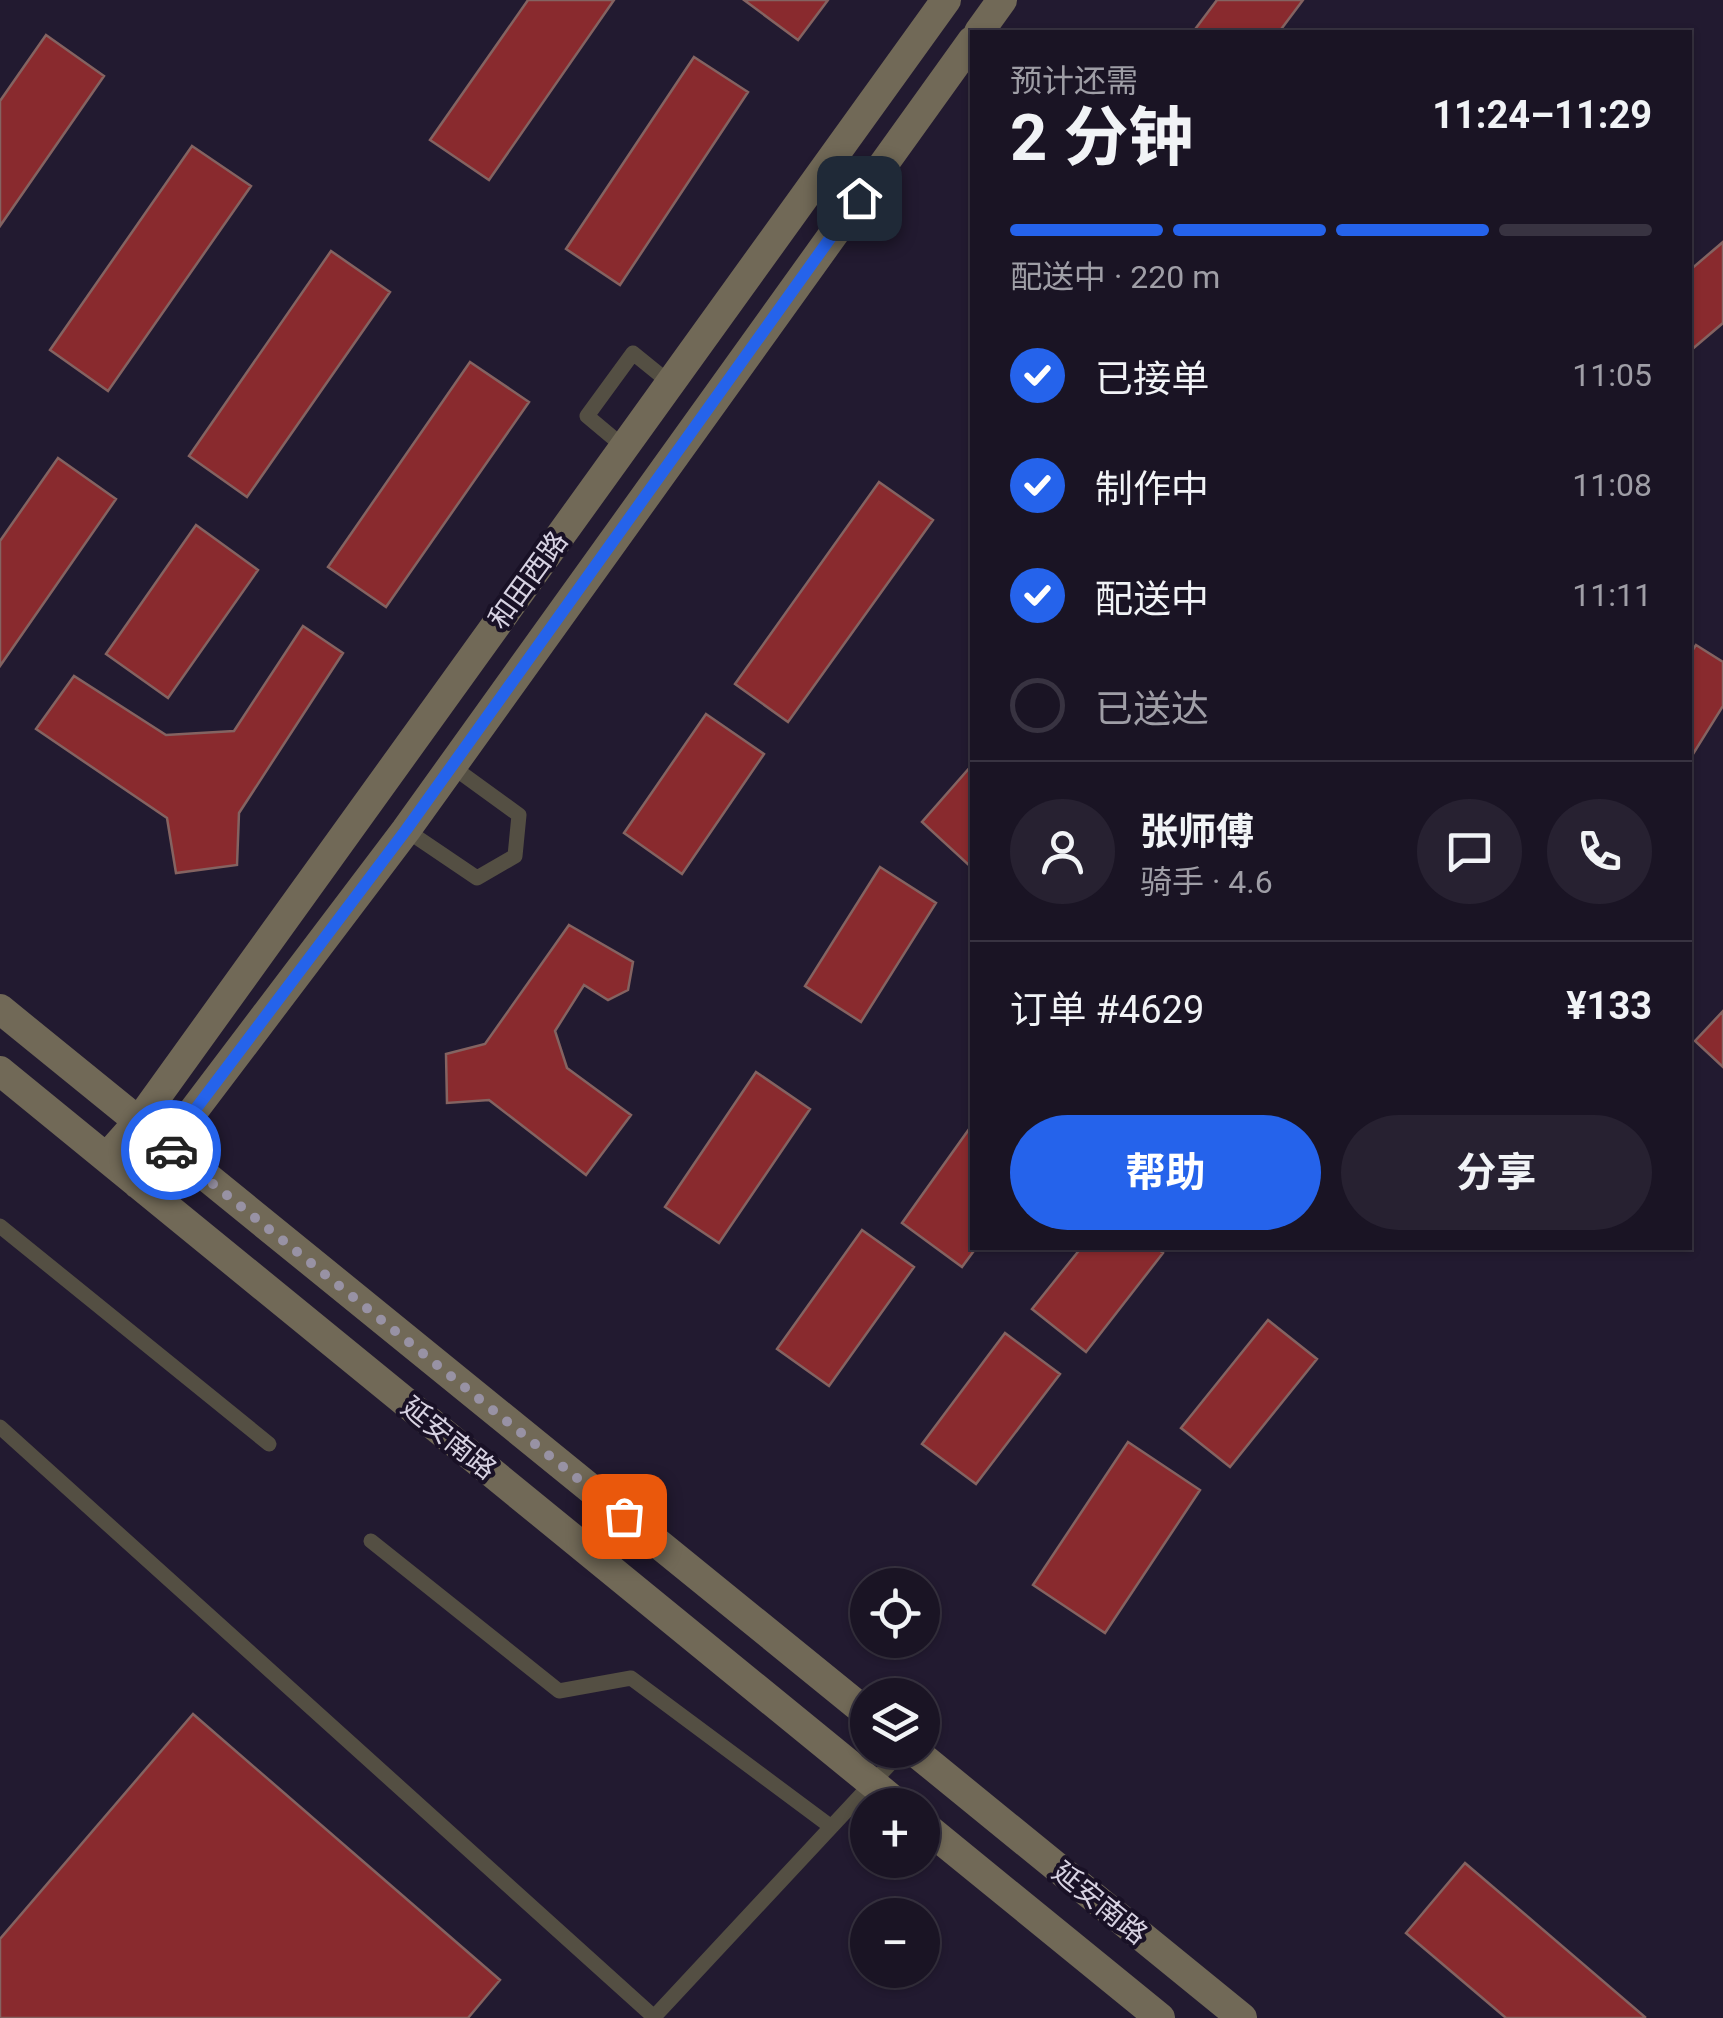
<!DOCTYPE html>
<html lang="zh">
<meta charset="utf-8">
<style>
:root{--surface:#1a1424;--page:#272131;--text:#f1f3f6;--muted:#9f9ea6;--line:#383341;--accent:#2563eb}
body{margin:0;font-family:Roboto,"Noto Sans SC",sans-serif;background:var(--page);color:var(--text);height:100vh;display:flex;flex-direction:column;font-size:38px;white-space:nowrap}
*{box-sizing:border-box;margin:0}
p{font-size:32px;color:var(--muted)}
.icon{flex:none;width:55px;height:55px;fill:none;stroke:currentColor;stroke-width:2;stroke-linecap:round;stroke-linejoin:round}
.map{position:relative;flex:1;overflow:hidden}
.panel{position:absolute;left:970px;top:30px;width:722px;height:1220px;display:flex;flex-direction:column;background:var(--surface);border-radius:0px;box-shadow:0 2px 8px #0004,0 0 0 2px var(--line)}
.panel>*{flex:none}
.tools{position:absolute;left:850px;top:1568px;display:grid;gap:20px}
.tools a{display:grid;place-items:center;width:90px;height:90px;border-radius:50%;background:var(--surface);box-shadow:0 2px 8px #0004,0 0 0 2px var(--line);font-size:50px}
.pin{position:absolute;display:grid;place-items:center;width:85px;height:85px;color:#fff;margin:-42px;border-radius:20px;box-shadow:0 5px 15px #0006}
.courier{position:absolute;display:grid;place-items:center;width:100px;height:100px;margin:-50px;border:8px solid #2563eb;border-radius:50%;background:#fff;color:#222;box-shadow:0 2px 12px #0007}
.head em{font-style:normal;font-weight:700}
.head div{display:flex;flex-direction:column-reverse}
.head{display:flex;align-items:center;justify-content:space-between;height:170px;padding:0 40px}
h1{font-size:65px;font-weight:700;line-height:75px}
.bar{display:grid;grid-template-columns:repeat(4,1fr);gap:15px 10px;align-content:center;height:120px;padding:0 40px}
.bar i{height:12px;border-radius:8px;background:var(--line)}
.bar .active{background:var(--accent)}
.bar p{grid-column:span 4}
.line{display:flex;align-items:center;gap:25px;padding:0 40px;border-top:2px solid var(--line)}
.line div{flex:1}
.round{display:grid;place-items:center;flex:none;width:105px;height:105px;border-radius:52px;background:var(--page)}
ol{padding:0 40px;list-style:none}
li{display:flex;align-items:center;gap:30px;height:110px}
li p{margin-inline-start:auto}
li .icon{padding:10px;border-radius:50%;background:var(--accent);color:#fff;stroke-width:4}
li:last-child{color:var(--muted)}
li i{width:55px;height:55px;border:5px solid var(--line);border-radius:50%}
.cta{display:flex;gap:20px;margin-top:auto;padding:20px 40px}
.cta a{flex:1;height:115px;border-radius:60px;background:var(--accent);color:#fff;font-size:40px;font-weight:700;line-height:115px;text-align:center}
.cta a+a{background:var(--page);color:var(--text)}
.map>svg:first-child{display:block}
.building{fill:#892a2e;stroke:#846361;stroke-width:2.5}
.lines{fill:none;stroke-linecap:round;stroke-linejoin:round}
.lane{stroke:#544f43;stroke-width:15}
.secondary{stroke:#716957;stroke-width:30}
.done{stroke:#9892a4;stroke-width:10;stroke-dasharray:0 18}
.route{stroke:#2563eb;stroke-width:12}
.labels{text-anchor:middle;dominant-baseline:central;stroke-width:8;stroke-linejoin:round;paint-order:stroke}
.street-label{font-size:28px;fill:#d7d2e2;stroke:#191126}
</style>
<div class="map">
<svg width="1723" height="2018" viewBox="0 0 1723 2018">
<rect width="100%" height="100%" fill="#221a30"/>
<path class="building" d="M528 0H614L489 180 430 140Z
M744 0H828L798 40Z
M1217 0H1303L1279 32H1193Z
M46 35 104 76 0 226V101Z
M694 57 748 92 620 285 566 249Z
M192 146 251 186 108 391 50 350Z
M1723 242V323L1690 351V270Z
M331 251 390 292 247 497 189 456Z
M470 362 529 402 386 607 328 567Z
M58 458 116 499 0 666V541Z
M879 482 933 520 788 722 735 684Z
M196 525 258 570 168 698 106 654Z
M303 626 343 653 239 813 237 865 176 873 167 818 36 729 74 676 166 735 234 731Z
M1696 645 1723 662V706L1690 759V654Z
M706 714 764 754 682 874 624 833Z
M972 765V868L922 822Z
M880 867 936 903 861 1022 805 986Z
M569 925 633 962 628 990 608 1000 584 985 555 1031 567 1068 631 1115 586 1175 489 1100 447 1103 446 1054 485 1044Z
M1723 1011V1067L1695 1041Z
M756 1072 810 1109 719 1243 665 1207Z
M972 1125V1248H976L962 1267 902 1223Z
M862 1230 914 1267 829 1386 777 1349Z
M1081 1248H1157L1163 1253 1086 1352 1032 1309Z
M1268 1320 1317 1359 1230 1467 1181 1428Z
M1005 1333 1060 1374 976 1484 922 1444Z
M1128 1442 1200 1490 1105 1633 1033 1585Z
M193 1714 500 1980 468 2018H0V1939Z
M1465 1863 1645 2017 1644 2018H1506L1406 1933Z"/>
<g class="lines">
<path class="lane" d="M624 447 587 416 633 353 670 383
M406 830 477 878 515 856 519 815 450 765
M0 1226 269 1444
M0 1427 654 2017
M371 1541 559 1691 631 1678 830 1826
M653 2018 903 1750"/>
<path class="secondary" d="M979 32 1002 0
M0 1009 868 1714
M0 1071 899 1805
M107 1157 139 1121 946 0
M138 1184 406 830 972 41
M913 1750 1242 2018
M922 1824 1160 2018"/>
</g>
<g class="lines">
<path class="done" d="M171 1150 624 1516"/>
<path class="route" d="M171 1150 167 1147 406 830 859 198"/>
</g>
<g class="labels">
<g class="street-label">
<text transform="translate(528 580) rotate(-54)">和田西路</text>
<text transform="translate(449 1438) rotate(39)">延安南路</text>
<text transform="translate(1100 1903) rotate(39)">延安南路</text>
</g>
</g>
</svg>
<div class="tools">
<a><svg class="icon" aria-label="locate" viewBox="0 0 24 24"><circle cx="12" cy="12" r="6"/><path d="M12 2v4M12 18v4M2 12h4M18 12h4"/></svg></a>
<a><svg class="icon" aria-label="layers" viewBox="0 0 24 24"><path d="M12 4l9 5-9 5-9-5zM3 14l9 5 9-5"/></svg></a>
<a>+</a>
<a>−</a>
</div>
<div class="pin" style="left:624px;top:1516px;background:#ea580c"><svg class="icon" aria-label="bag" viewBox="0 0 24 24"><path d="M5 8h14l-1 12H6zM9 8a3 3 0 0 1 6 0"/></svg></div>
<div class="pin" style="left:859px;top:198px;background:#1f2937"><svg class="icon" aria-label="home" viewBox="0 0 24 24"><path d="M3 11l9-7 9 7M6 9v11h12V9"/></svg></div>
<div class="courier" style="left:171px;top:1150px"><svg class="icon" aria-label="car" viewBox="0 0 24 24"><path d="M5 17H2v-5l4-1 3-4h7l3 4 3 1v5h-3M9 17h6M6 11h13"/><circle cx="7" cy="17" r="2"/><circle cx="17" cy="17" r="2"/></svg></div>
<section class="panel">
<div class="head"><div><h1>2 分钟</h1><p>预计还需</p></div><em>11:24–11:29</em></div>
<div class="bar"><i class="active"></i><i class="active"></i><i class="active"></i><i></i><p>配送中 · 220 m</p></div>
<ol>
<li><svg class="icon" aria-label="check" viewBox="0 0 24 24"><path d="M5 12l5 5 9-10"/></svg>已接单<p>11:05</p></li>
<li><svg class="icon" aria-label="check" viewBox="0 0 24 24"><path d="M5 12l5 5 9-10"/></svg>制作中<p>11:08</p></li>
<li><svg class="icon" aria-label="check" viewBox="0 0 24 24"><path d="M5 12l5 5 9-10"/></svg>配送中<p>11:11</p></li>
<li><i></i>已送达</li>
</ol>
<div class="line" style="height:180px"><a class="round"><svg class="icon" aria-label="person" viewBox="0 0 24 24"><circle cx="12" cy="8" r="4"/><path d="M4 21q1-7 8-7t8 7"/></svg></a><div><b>张师傅</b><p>骑手 · 4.6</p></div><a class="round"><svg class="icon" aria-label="chat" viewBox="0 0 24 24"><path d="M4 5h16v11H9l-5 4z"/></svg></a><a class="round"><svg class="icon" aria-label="phone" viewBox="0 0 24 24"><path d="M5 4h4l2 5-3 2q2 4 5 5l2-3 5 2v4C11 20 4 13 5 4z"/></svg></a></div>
<div class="line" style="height:130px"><div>订单 #4629</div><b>¥133</b></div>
<div class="cta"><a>帮助</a><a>分享</a></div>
</section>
</div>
